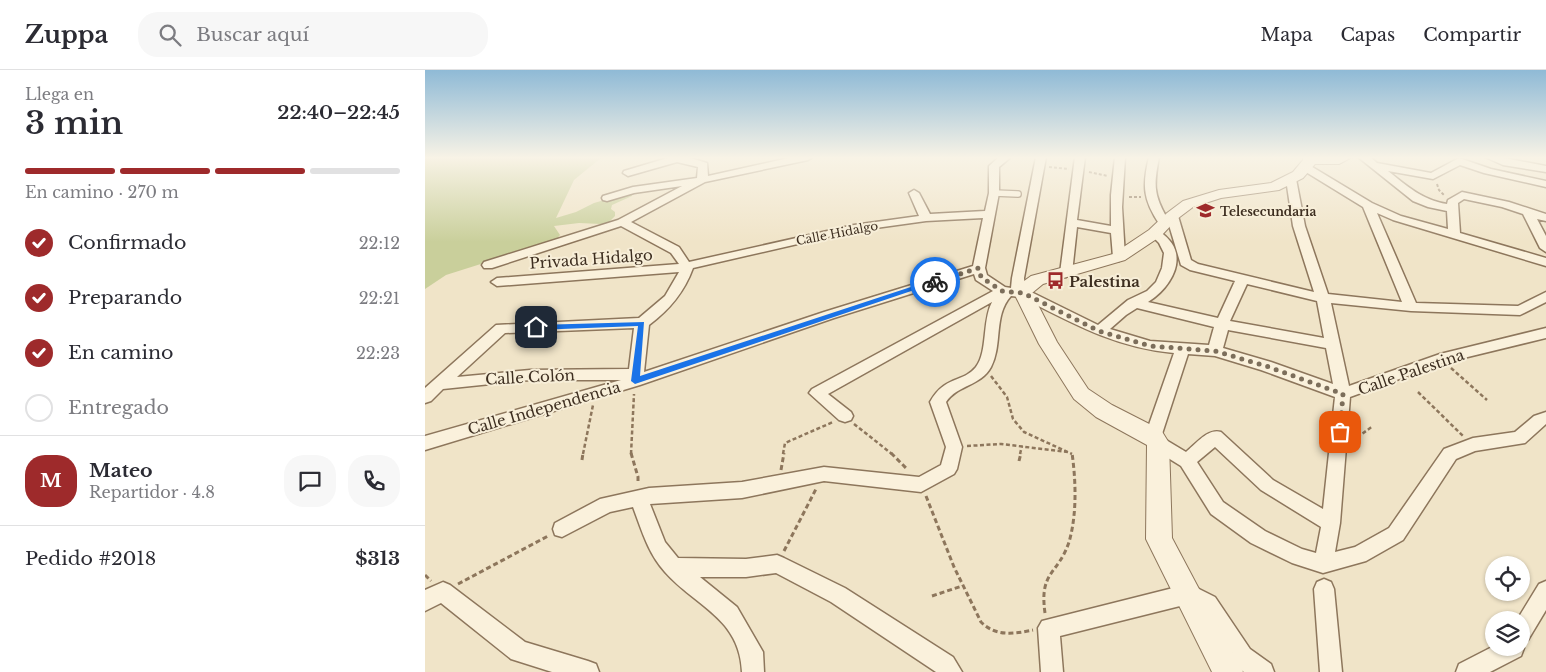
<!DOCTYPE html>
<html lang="es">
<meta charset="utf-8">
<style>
:root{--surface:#fff;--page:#f7f7f7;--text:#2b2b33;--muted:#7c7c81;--line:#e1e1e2;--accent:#9e2a2b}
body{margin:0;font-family:"Libre Baskerville",serif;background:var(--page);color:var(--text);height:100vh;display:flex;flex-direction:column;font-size:19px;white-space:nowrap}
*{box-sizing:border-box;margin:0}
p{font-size:16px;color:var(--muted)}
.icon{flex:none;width:28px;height:28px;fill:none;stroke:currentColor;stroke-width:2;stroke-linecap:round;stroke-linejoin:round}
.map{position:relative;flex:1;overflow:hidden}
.sheet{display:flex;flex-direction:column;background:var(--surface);width:425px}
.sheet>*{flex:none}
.tools{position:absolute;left:1060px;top:486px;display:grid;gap:10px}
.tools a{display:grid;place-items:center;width:45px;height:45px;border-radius:50%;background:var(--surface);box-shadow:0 1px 4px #0004;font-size:25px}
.pin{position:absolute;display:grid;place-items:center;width:42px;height:42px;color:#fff;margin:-21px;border-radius:10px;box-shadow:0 2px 8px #0006}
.courier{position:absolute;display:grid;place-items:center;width:50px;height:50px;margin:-25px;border:4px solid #1a73e8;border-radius:50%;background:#fff;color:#222;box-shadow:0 1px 6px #0007}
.summary em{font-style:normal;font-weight:600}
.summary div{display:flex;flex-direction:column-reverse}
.summary{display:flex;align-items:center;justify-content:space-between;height:85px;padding:0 25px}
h1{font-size:32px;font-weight:600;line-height:38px}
.bar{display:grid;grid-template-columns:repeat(4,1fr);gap:8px 5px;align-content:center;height:60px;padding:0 25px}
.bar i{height:6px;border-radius:4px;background:var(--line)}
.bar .active{background:var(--accent)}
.bar p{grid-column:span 4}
.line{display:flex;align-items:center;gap:12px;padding:0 25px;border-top:1px solid var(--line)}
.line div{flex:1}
.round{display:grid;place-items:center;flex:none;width:52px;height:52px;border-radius:20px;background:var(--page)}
ol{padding:0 25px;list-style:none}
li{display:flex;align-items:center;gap:15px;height:55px}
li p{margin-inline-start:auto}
li .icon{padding:5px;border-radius:50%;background:var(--accent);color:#fff;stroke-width:4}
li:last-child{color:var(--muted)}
li i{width:28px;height:28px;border:2px solid var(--line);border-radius:50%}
header{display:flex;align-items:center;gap:30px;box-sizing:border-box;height:70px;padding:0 25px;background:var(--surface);border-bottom:1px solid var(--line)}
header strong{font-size:24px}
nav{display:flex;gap:28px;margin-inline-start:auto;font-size:18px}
.search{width:350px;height:45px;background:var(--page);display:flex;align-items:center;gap:12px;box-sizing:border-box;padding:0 18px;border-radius:20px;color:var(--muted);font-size:19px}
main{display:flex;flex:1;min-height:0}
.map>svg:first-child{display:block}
.green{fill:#c9cf9b}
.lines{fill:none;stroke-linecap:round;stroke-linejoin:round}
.service-casing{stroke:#8d765c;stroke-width:8}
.minor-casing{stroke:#8d765c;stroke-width:3}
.tertiary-casing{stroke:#8d765c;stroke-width:2}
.path-far2{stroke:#8d765c;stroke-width:2;stroke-dasharray:3 2;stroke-linecap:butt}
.path-far1{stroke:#8d765c;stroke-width:2.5;stroke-dasharray:4 2.5;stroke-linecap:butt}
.path{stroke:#8d765c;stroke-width:3;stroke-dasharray:5 3;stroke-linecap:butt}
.service{stroke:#faf1dc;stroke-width:5.5}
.minor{fill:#faf1dc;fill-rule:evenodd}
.tertiary{fill:#faf1dc;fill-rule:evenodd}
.route{fill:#1a73e8}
.done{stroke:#7c6e5b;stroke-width:5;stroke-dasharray:0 9}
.labels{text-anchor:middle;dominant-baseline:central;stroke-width:4;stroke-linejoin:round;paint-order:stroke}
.far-poi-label{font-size:12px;font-weight:bold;fill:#3d2e20;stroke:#f7eed8;text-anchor:start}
.far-street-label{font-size:12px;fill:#3d2e20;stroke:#f7eed8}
.street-label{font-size:15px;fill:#3d2e20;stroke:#f7eed8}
.poi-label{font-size:15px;font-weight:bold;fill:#3d2e20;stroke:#f7eed8;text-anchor:start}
</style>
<header>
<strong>Zuppa</strong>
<div class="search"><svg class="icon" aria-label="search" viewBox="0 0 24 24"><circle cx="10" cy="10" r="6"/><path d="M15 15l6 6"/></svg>Buscar aquí</div>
<nav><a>Mapa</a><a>Capas</a><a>Compartir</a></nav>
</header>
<main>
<section class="sheet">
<div class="summary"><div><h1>3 min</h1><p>Llega en</p></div><em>22:40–22:45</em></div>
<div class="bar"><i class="active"></i><i class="active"></i><i class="active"></i><i></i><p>En camino · 270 m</p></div>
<ol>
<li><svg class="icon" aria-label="check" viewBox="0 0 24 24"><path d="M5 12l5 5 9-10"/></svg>Confirmado<p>22:12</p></li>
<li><svg class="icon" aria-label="check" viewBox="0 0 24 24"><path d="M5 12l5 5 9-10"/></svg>Preparando<p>22:21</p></li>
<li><svg class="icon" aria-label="check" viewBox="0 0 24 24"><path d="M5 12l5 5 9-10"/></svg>En camino<p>22:23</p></li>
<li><i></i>Entregado</li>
</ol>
<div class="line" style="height:90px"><b class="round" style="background:var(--accent);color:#fff">M</b><div><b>Mateo</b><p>Repartidor · 4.8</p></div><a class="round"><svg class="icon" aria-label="chat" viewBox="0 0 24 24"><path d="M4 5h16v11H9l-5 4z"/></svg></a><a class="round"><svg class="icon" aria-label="phone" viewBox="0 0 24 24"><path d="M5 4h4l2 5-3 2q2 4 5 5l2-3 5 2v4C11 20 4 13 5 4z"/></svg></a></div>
<div class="line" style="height:65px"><div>Pedido #2018</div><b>$313</b></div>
</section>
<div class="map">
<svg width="1121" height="602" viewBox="0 0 1121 602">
<rect width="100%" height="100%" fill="#f0e4c8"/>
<path class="green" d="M0 87H177L149 110 131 148 151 142 169 133 204 123 207 124V126L187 135 186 139 190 142V146L183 153 176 154 154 153 129 156 135 165 131 170 21 205 0 219Z"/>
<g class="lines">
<defs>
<path id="service" d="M569 123 593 124"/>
<path id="minor" d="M246 87H262L282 93 283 106 368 87H388L383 90 280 112 206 152 254 177 264 192 429 155 494 146 484 123 489 120 494 123 505 144 560 141 564 123V96L574 87H586L574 97V123L560 198 562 205 580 217 586 218 587 208 611 87H621L599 208 600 219 673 255 703 230 722 221 731 212 737 198 739 183 734 173 724 163 726 161H734C741 166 749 173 751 183 755 203 738 223 723 232L793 248 810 211 765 200 756 195 744 155H735C718 130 717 116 724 87H734C729 114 728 124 742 148L743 144 747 143 753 146 766 190 773 194 889 222 868 156 861 109 866 106 871 109 880 156 903 224 977 232 938 137 876 99V95H884L947 133 976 146 1023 159 1022 141 1003 137 988 131 933 87H945L952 93 1006 103 1034 88 1066 99 1121 111V117L1059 103 1035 95 1008 109 963 101C982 116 997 130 1022 134L1023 130 1037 122 1084 132 1121 144V151L1112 149 1121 166V182L1115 178 1098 144 1077 137 1039 129 1033 133 1035 163 1121 188V196L968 150 952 143 991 233 1093 236 1121 222V232L1095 245 986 241 906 233 924 316 1015 284 1121 258V268L1018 293 925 327 915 453 910 482 930 477 964 458 1019 379 1048 368 1090 362 1109 346 1121 342V354L1100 373 1050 381 1031 389 978 470 941 491 898 503 867 493 826 473 786 444 756 396 727 378 725 372 722 371 720 366 749 283C691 278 647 253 596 227L586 226C568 246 578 274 566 297 556 316 532 315 521 332L537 377 532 399 529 404 496 422 399 411 317 428 225 434 240 472 253 488 321 489 352 485 359 488 420 518 528 587 537 602H511L406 532 351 503 321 507H275L312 537 338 582 339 602H317C315 548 271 537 240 502 223 483 217 461 208 437L185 442 137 467 130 465 128 459 130 453 175 429 224 418 317 412 399 397 494 407 516 395 521 377 505 332C520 305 538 313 551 297 563 281 557 251 567 232L403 324 426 342 428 346 426 350 420 352 414 350 384 323 387 319 568 221 551 210 549 204 409 248 215 315 0 380V366L196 310H105L18 319 6 331 0 333V318L71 255 214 248 240 226 254 202 72 216 66 212 72 208 254 194 246 183 196 156 67 198H59L57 195 59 192 193 150 257 116 209 123 182 131 178 130 177 128 178 126 208 117 272 108 273 97 252 92 203 106 198 103 199 101ZM558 148 548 196 399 242 219 302 224 255C244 240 259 223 268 198L429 161 501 151ZM822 214 892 231 899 268 805 251ZM712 238 789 257 784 275 725 271 685 259 701 245ZM209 258 204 299 105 300 32 307 80 263ZM803 260 901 278 908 314 846 292 798 278ZM763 284 790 286 836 300 910 327 898 439 848 410 796 362C783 358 771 374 761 382L736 367ZM790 377 836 420 896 457 891 483 877 479 840 461 798 432 772 392Z
M650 87H660L652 150 686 156V125L690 87H700L697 137 700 187 694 191 688 187 686 163 652 157 647 203 641 207 635 203Z
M1060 87H1074L1121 96V102L1078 95Z
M899 509 906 512 909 519 917 602H895L889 519 892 512Z
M1121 511V540L1103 570 1097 573 1099 578 1096 586 1065 602H1031L1034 594 1069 576 1096 578V550H1092L1114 514Z
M18 512 25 515 100 572 163 591 171 594 174 602H127L86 589 16 533 0 541V520Z
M764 514 790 527 825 579 846 594 849 602H819L809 595 776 541 763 534 635 566 638 602H616L613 558 617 551Z"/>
<path id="tertiary" d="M878 87H927L914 94H890L878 108 854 120 796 128 768 137 752 149 736 166 700 190 618 214 607 223 632 272 663 319 687 335 736 360 744 373 747 468 818 602H787L721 469 722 375 671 347 649 329 614 274 589 223 595 214 606 206 688 184 724 160 742 143 758 131 794 120 846 113 868 102 878 90Z"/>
</defs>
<use href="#service" class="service-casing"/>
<use href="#minor" class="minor-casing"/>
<use href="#tertiary" class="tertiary-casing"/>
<path class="path-far2" d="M624 97 644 99
M664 102 683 106
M1012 114 1014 120 1020 126
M704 127H716"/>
<path class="path-far1" d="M1026 298 1062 330
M566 306 582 327 588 349 599 362 647 384
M993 322 1038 366
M429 354 467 384
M927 371 948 356
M542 376 576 374 643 382
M158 384 168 335
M206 384 209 324
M358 384 360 373 408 352
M595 384 597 376"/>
<path class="path" d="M206 383 213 407V414
M466 383 482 399
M157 390 158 383
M594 391 596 383
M356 400 359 383
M501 426 529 497 556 552C571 567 589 564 608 560
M359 481 391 419
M0 505 6 511
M33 514 123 466
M507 526 537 516
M620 543C614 501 633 505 644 472 652 445 651 411 647 383"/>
<use href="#service" class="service"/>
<use href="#minor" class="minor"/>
<use href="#tertiary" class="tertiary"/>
</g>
<linearGradient id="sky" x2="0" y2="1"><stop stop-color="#8fbad6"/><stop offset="0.51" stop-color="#f8f3e6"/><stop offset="1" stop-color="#f8f3e6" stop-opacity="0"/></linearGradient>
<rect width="1121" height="172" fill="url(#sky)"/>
<path class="route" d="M507 210 513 212 210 314 206 311 213 256 111 260 107 257 111 255 219 252 215 306Z"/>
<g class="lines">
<path class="done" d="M510 212 554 198 556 207 577 221 598 223 674 261 725 276 790 281 841 296 918 324 915 362"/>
</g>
<defs>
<symbol id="school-bare" viewBox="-9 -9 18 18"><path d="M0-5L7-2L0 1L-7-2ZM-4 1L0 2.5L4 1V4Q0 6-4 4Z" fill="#9e2a2b" stroke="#f7eed8" stroke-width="2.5" paint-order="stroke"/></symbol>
<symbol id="bus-bare" viewBox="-9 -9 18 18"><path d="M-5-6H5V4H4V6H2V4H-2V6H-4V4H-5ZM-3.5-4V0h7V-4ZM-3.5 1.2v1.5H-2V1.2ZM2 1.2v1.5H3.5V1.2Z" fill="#9e2a2b" stroke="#f7eed8" stroke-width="2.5" paint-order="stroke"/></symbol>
</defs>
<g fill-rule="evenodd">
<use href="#school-bare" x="768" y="128" width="25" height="25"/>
<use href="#bus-bare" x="618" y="198" width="25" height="25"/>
</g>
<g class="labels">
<g class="far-poi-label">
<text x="795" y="141">Telesecundaria</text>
</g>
<g class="far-street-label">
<text transform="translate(412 163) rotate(-11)">Calle Hidalgo</text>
</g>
<g class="street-label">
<text transform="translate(166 189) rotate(-4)">Privada Hidalgo</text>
<text transform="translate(986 302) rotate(-19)">Calle Palestina</text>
<text transform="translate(105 307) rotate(-3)">Calle Colón</text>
<text transform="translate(119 338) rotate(-16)">Calle Independencia</text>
</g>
<g class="poi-label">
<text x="644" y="211">Palestina</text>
</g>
</g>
</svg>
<div class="tools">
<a><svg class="icon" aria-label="locate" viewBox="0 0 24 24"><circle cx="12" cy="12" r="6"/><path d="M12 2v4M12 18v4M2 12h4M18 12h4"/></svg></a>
<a><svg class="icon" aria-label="layers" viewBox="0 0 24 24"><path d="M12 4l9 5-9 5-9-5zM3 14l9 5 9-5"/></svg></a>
</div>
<div class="pin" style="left:915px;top:362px;background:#ea580c"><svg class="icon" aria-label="bag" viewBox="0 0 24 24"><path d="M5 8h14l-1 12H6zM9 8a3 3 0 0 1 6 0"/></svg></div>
<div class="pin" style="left:111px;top:257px;background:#1f2937"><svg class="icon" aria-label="home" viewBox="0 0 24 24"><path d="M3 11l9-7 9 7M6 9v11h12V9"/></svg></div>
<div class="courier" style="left:510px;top:212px"><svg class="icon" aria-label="bike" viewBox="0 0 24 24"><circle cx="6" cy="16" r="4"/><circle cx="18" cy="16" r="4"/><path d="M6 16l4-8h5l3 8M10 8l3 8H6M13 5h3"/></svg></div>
</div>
</main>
